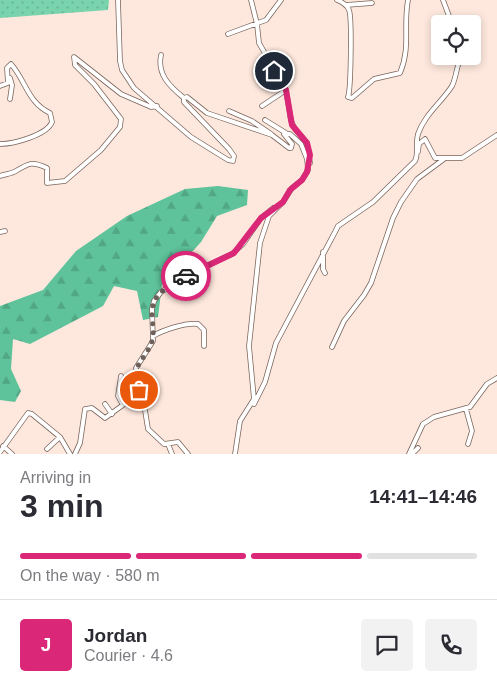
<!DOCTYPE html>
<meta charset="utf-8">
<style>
:root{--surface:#fff;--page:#f2f2f3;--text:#2b2b33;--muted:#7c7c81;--line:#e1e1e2;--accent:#db2777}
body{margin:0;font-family:Arial,sans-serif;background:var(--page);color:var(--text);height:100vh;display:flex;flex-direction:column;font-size:19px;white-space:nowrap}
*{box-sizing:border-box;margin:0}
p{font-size:16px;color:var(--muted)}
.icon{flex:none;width:28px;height:28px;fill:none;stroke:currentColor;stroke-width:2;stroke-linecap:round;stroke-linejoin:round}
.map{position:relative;height:454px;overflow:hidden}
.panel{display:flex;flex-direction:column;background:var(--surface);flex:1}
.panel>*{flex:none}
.buttons{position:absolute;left:431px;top:15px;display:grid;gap:10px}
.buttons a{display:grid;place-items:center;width:50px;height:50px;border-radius:5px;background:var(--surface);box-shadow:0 2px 8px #0003;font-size:25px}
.pin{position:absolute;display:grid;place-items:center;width:42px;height:42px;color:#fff;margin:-21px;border:2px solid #fff;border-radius:50%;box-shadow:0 1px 5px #0007}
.courier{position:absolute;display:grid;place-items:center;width:50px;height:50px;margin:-25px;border:4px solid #db2777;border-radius:50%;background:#fff;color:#222;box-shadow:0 1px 6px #0007}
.overview em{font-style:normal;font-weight:800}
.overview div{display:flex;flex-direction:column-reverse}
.overview{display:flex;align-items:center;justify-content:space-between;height:85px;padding:0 20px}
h1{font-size:32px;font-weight:800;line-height:38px}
.bar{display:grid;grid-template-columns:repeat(4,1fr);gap:8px 5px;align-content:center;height:60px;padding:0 20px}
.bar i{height:6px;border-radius:4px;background:var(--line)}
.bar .current{background:var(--accent)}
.bar p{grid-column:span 4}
.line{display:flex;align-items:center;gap:12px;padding:0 20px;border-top:1px solid var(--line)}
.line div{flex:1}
.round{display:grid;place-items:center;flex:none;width:52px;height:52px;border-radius:5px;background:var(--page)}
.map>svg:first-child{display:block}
.grass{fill:url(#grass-dots)}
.forest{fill:url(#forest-firs)}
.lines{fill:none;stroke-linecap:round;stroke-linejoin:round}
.minor-casing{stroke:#77645b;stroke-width:5.5}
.minor{stroke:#fff;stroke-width:4}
.done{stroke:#6e615a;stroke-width:5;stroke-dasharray:0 9}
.route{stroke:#db2777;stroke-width:6}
</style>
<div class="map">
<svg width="497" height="454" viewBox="0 0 497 454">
<defs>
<pattern id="grass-dots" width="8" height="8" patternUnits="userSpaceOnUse" patternTransform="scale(1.25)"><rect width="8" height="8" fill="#79d4ae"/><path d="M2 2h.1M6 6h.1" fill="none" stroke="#68b595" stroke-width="1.8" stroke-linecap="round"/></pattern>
<pattern id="forest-firs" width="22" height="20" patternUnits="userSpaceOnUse" patternTransform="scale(1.25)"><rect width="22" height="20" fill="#5ec29a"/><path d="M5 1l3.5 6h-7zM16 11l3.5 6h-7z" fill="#51a684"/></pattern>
</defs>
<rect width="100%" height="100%" fill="#fee8dd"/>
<path class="grass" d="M0 0H109L108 10 0 18Z"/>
<path class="forest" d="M218 186 248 190 247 205 217 216 201 242 162 285 158 317 143 320 137 291 114 286 103 306 30 344 13 339 11 369 21 391 15 402 0 400V306L43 290 76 251 127 216 185 189Z"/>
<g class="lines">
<defs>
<path id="minor" d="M118 0 120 61 122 70 134 88 191 137 228 160 233 161 234 156 229 149 184 102V98L187 97 207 113 272 135 289 148H291L292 144 284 134H290L301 144 307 159 308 170 302 180 292 188 283 202 269 216 260 243 249 346 254 399 240 421 235 454
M251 0 257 24 259 43 286 90 291 121 295 129 307 143 310 163
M337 0C342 2 347 5 349 10 352 17 351 89 348 97L352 98 374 79 400 73C411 47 403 27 408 0
M443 0 452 24
M346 5 372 3
M228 34 266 20 281 0
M161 55C157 74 169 86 184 98
M0 86 8 83 7 68 11 64C26 81 28 103 50 113L52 122C47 135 14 144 0 144
M10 99 12 85 10 78
M262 106 286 90
M229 111 252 121 271 134
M265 120 286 133
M418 152 419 144 425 139 435 158H462L497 135
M0 176C5 174 11 174 16 171 29 163 32 161 47 168V183L65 181 101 150 120 127 121 119 94 84 75 65 74 57 121 94 151 107 157 106
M0 232 5 231
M323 252V269L325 273
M153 336C163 330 187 322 198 324L204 330V346
M332 347 344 321 364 295 371 283 393 218 401 202 417 179 444 159
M121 376 118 396 123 405
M105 404 112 414
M254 404 265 382 276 343 335 232 338 226 373 202 415 161C419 153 415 144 418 134 425 114 441 103 452 86 457 76 456 65 462 56
M466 409 472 431 468 444
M168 444 172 454
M3 446 12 454
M47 449 60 437
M0 452 28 413 32 414 60 437 70 454
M75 454 80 443 85 409 92 408 105 418 123 405 137 387
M188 454 178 442 164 444 148 429 144 404 135 378 136 368 153 341 152 309 154 301 161 292 189 274 232 254 243 244 261 218 273 208
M409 454 423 424 434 417 470 407 487 384 497 378
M412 454 418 448"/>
</defs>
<use href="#minor" class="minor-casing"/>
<use href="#minor" class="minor"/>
</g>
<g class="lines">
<path class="done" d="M139 390C124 373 148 357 152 341 156 328 148 313 155 300 161 289 175 283 186 276"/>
<path class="route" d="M186 276 234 253 261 218 283 202 290 190 302 180 307 172 310 155 307 143 292 125 286 90 274 71"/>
</g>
</svg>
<div class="buttons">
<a><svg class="icon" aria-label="locate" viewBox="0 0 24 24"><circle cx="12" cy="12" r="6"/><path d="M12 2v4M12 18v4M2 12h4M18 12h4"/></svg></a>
</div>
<div class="pin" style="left:139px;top:390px;background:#ea580c"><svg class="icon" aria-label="bag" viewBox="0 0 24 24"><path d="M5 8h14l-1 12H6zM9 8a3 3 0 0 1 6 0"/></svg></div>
<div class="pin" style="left:274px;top:71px;background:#1f2937"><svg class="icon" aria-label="home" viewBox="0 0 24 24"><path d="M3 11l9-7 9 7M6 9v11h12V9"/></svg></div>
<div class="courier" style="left:186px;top:276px"><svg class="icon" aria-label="car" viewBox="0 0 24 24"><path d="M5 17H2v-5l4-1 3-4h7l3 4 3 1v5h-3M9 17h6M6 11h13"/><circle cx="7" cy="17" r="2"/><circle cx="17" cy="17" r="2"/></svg></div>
</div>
<section class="panel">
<div class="overview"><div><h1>3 min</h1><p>Arriving in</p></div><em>14:41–14:46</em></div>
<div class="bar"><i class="current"></i><i class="current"></i><i class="current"></i><i></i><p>On the way · 580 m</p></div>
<div class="line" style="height:90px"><b class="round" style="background:var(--accent);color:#fff">J</b><div><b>Jordan</b><p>Courier · 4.6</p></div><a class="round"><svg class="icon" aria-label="chat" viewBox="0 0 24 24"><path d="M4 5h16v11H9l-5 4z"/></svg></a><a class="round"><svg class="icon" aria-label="phone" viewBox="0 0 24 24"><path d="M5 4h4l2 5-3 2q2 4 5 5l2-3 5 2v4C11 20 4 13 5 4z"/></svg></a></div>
</section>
